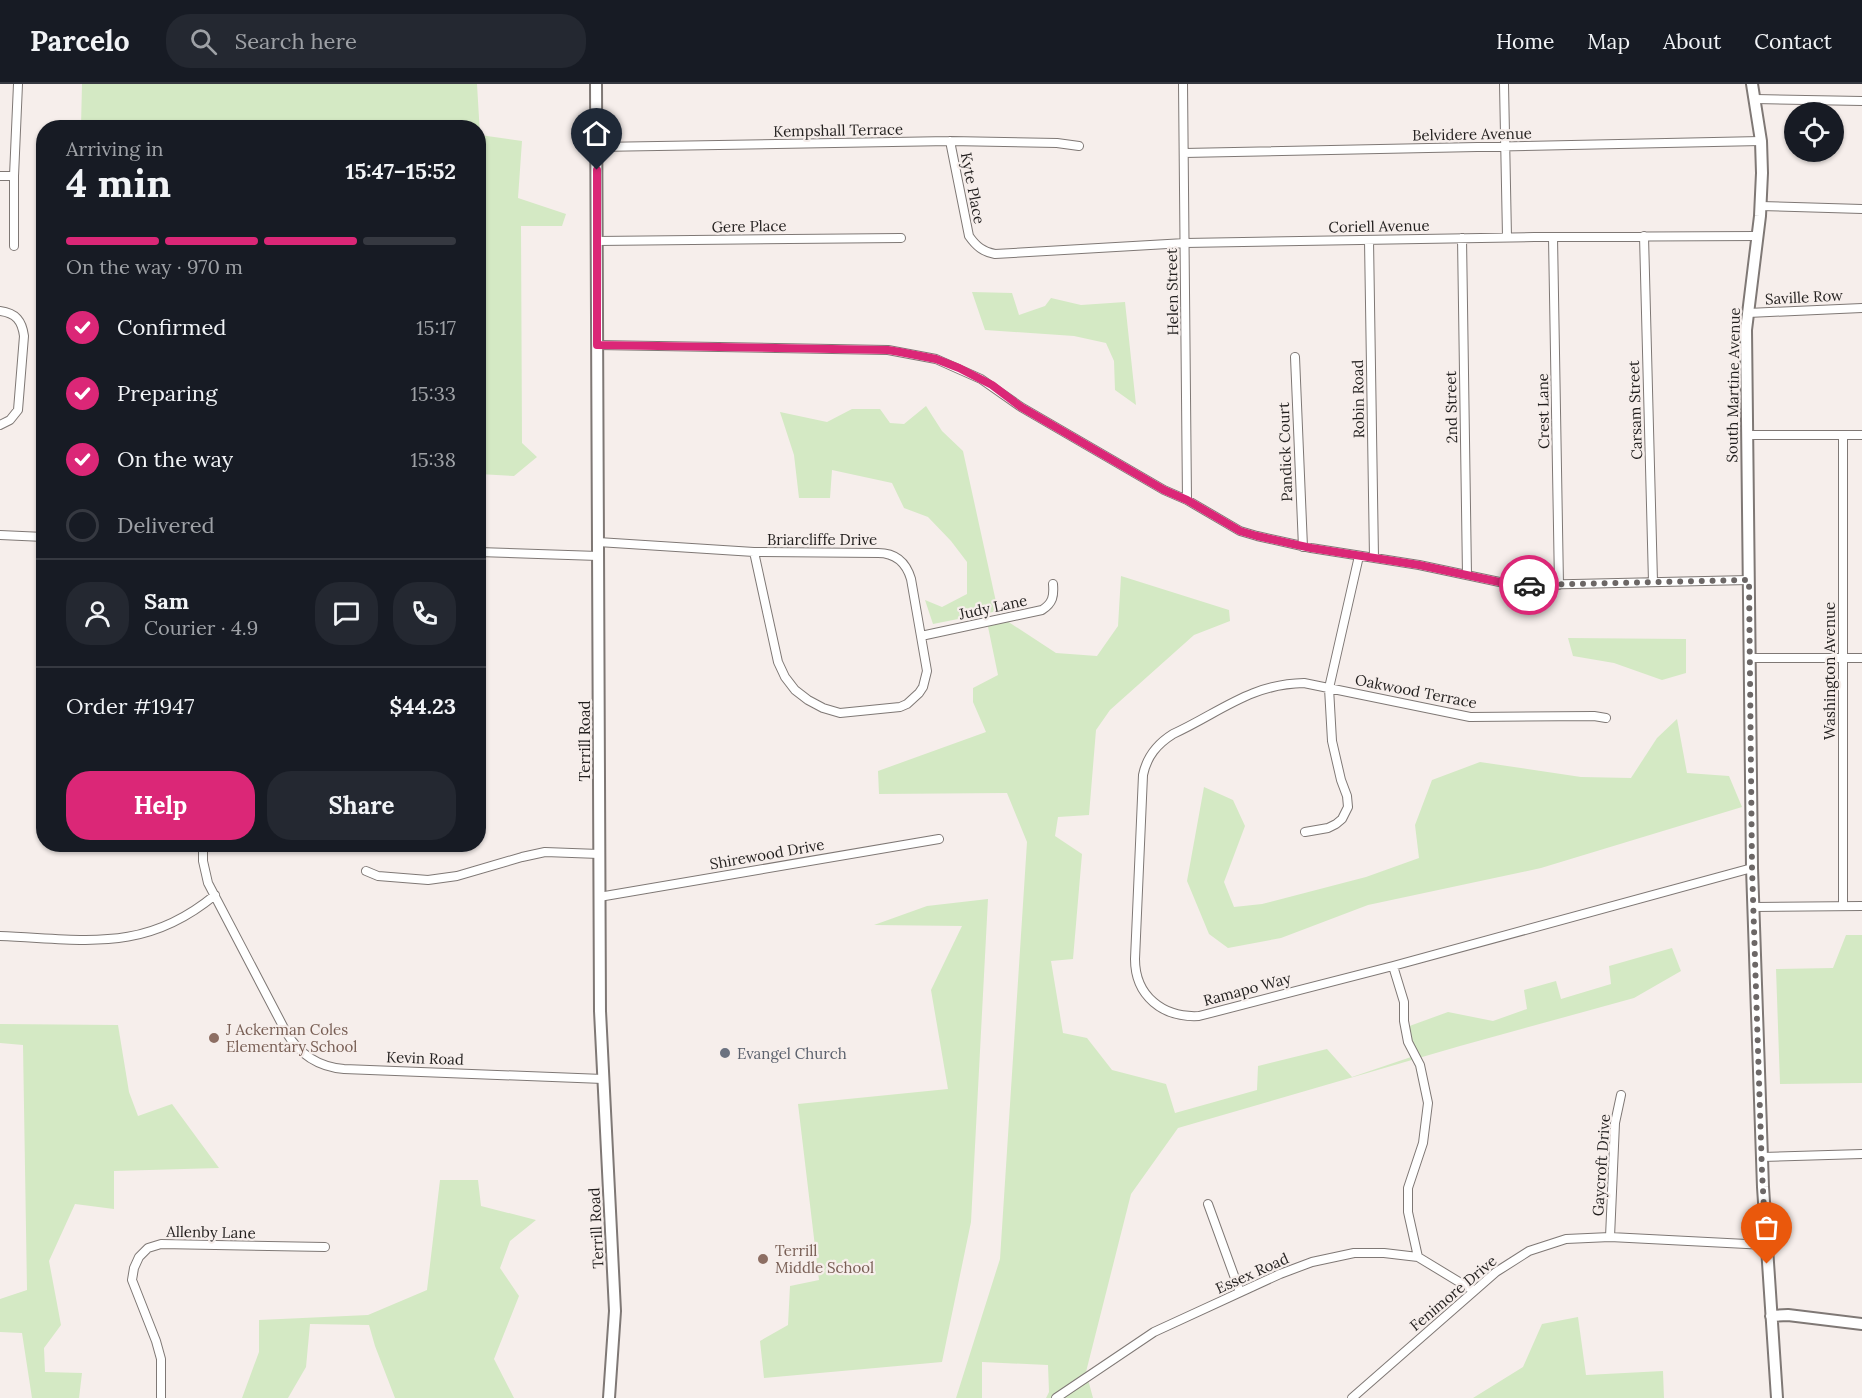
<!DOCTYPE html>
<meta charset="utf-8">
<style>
:root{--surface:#171b24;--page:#242831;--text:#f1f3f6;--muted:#9ea1a6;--line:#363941;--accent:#db2777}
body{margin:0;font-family:Lora,serif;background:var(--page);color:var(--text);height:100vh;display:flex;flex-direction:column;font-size:22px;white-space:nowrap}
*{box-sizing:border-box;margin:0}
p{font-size:20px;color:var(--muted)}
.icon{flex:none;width:33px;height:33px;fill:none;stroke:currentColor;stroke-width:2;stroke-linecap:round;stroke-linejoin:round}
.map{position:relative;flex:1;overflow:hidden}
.side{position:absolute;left:36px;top:36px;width:450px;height:732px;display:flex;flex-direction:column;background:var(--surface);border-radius:24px;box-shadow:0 2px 4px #0004}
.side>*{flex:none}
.controls{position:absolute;left:1784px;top:18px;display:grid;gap:12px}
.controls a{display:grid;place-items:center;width:60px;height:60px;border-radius:50%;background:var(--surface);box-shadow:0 2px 4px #0004;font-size:30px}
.pin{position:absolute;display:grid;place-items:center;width:51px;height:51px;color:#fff;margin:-62px -26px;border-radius:50% 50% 50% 0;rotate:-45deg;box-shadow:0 0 6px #0007}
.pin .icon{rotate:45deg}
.courier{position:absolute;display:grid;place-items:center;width:60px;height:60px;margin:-30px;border:4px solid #db2777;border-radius:50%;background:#fff;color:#222;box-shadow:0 2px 8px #0007}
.headline em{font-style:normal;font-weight:700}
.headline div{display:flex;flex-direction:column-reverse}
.headline{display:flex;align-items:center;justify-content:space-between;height:102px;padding:0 30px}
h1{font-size:39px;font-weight:700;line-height:45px}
.bar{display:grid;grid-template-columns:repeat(4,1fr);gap:9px 6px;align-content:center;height:72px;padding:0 30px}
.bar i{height:8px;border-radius:4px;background:var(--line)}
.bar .on{background:var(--accent)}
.bar p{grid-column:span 4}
.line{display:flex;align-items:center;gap:15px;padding:0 30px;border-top:2px solid var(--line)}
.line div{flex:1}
.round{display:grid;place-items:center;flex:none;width:63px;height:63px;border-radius:24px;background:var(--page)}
ol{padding:0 30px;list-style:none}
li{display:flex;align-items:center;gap:18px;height:66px}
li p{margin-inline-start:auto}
li .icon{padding:6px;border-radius:50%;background:var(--accent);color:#fff;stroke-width:4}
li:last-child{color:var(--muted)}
li i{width:33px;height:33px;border:3px solid var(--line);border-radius:50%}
.cta{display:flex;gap:12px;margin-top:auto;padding:12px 30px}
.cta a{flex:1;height:69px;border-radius:24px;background:var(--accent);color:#fff;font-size:24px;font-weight:700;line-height:69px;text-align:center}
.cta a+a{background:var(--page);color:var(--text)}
header{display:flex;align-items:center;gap:36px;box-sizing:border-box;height:84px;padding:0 30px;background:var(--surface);border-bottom:2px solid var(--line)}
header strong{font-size:28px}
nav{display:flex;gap:33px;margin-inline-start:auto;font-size:21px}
.search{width:420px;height:54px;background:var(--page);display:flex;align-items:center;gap:15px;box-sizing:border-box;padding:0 21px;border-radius:24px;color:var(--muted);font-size:22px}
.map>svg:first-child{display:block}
.green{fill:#d4e9c4}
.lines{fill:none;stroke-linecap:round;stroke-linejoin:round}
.street-casing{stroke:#7f7875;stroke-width:10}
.secondary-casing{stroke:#7f7875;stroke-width:14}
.street{stroke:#fff;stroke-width:8}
.secondary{stroke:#fff;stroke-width:10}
.done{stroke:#6c6766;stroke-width:6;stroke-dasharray:0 10.8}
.route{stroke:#db2777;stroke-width:8}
.education-dot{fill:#8d6e63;stroke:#f6eeeb;stroke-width:2}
.worship-dot{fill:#6b7280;stroke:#f6eeeb;stroke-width:2}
.labels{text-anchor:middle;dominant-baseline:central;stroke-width:4.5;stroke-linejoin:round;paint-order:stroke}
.street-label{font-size:15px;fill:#221f1e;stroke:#f6eeeb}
.education-label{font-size:15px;fill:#785e54;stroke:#f6eeeb;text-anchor:start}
.worship-label{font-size:15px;fill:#5b616d;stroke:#f6eeeb;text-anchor:start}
</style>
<header>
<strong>Parcelo</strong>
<div class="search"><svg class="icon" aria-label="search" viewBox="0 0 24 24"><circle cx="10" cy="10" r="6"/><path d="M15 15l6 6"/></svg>Search here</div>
<nav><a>Home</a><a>Map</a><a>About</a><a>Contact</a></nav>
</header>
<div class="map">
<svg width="1862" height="1314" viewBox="0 0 1862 1314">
<rect width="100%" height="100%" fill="#f6eeeb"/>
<path class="green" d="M82 0H477L480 51 522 57 518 114 566 130 562 142H521L522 359 537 373 514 392 479 390 478 44 81 43Z
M972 208 1012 209 1019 231 1045 222 1051 214 1081 221 1125 218 1136 321 1115 306 1114 277 1106 259 1074 252 985 246Z
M926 322 942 347 963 367 998 527 933 540 925 516 942 523 967 510V478L951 457 928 433 904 424 892 399 832 386 830 414H799L794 371 780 328 827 338 852 325H880L890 339 904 340Z
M1121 492 1229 526 1230 537 1194 551 1110 626 1096 646 1089 731 1058 733 1055 752 1082 770 1073 875 1051 877 1063 949 1087 954 1112 986 1166 1000 1175 1029 1257 1006 1258 982 1327 965 1352 993 1414 972 1404 944 1448 928 1493 937 1527 925 1524 906 1556 897 1561 915 1611 900 1609 882 1672 864 1681 887 1634 914 1460 962 1178 1044 1131 1110 1086 1288 1093 1314H1046L1049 1308 1048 1281 982 1278V1314H956L1000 1175 1027 758 1007 709 879 710 878 687 986 648 973 618V604L998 591 987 538 1004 535 1056 569 1097 572 1118 542Z
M1568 554 1686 555V589L1662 596 1614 579 1573 572Z
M1677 635 1687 689 1729 692 1742 723 1541 784 1368 821 1281 854 1228 864 1209 850 1187 797 1204 703 1233 716 1245 742 1224 798 1234 823 1262 820 1366 793 1419 774 1415 741 1432 696 1480 678 1581 693 1631 694 1657 654Z
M988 815 971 1138 942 1278 764 1294 760 1257 788 1241 790 1202 819 1196 798 1020 948 1005 931 906 962 842 874 841 927 822Z
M1846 851H1862V999L1780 1000 1776 885 1833 884Z
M0 940 118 941 129 1008 138 1032 172 1020 219 1084 114 1087V1125L75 1120 49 1177 61 1241 44 1264 45 1288 82 1289 79 1314H32L22 1249 0 1248V1215L27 1206 23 961 0 959Z
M440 1096H478L481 1122 536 1136 510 1157 500 1184 519 1212 494 1275 514 1314H395L375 1262 369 1241 310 1240 306 1283 288 1314H242L259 1268V1236L368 1231 427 1206Z
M1578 1233 1586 1291 1663 1287 1664 1314H1473L1523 1283 1542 1240Z"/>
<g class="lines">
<defs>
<path id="street" d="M1183 0 1187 416
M1504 0 1507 153
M1755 15 1862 17
M950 57 969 152C976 162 983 168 995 170L1185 159 1534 153 1757 152
M597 63 950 57 1057 59 1079 62
M1184 69 1761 57
M0 92H14
M1760 122 1862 125
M1644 152 1653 498
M1553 153 1559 501
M1462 154 1467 491
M1369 156 1374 474
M597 157 901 154
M14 162V92L18 0
M0 227C16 229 22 237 24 252L18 326 10 336 0 341
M1748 229 1862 224
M597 261 888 266 936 275 981 295 1021 323 1164 406 1187 416 1240 447 1257 452 1311 464 1419 481 1509 500 1530 501 1749 496
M1295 273 1303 463
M1747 351H1862
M0 451 44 453
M598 458 754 468 878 469C895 469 906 478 911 495L927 587 923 603 919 609 907 620 900 623 840 629 823 624 808 616 795 606 785 593 778 578 754 468
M478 468 598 472
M921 552 1042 526C1053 519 1054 512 1053 500
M1750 574H1862
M1606 634 1594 632 1470 633 1304 599C1250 600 1219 629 1173 650 1157 660 1147 672 1143 691L1135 875C1135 912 1163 934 1199 932L1393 882 1752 784
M1305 748 1328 744 1336 740 1342 735 1348 723 1347 712 1341 696 1332 657 1329 604 1359 472
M203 760V777L208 799 286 948C299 970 319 983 344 985L603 995
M366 787 378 792 428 796 457 792 522 773 545 768 599 770
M599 813 939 755
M1843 822V351
M1754 823 1862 822
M0 852C84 855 144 870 215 811
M1393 882 1404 918V937L1408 958 1420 981 1428 1019 1423 1059 1408 1104V1128L1418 1173
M1762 1073 1862 1070
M1208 1120 1240 1208
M1610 1153 1615 1039 1621 1011
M161 1314V1275L156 1257 132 1196 134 1184 139 1173 148 1164 161 1160 325 1163
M1056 1314 1154 1248 1280 1190 1312 1178 1354 1169H1384L1418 1173 1474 1207
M1352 1314 1496 1188 1529 1167 1566 1155 1610 1153 1766 1161"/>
<path id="secondary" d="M596 0 600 927 615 1227 609 1314
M1752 0 1761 57 1762 89 1760 132 1746 246 1752 784 1763 1103 1777 1314
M1771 1232 1788 1231 1862 1240"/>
</defs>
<use href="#street" class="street-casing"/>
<use href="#secondary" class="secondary-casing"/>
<use href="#street" class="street"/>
<use href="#secondary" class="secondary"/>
</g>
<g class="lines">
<path class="done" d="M1529 501 1749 496 1752 784 1762 1088 1767 1180"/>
<path class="route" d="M597 86V261L888 266 900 268 936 275 959 284 992 301 1021 323 1164 406 1187 416 1240 447 1257 452 1311 464 1419 481 1509 500 1529 501"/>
</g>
<g class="education-dot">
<circle cx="214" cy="954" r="6"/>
<circle cx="763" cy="1175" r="6"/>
</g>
<circle class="worship-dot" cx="725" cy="969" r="6"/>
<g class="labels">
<g class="street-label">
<text transform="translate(838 46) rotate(-1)">Kempshall Terrace</text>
<text transform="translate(1472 50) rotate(-1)">Belvidere Avenue</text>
<text transform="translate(973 104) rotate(79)">Kyte Place</text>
<text transform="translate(749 142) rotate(-1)">Gere Place</text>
<text transform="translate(1379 142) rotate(-1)">Coriell Avenue</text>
<text transform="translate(1172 208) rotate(-91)">Helen Street</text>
<text transform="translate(1804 213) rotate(-3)">Saville Row</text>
<text transform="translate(1733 301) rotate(-89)">South Martine Avenue</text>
<text transform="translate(1358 315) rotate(-91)">Robin Road</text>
<text transform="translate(1451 323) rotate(-91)">2nd Street</text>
<text transform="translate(1635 326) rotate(-92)">Carsam Street</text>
<text transform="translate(1543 327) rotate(-91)">Crest Lane</text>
<text transform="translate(1285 368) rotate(-92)">Pandick Court</text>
<text x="822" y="455">Briarcliffe Drive</text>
<text transform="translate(993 523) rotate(-12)">Judy Lane</text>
<text transform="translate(1829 587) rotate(-90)">Washington Avenue</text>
<text transform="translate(1416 607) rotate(11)">Oakwood Terrace</text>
<text transform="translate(584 657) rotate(-90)">Terrill Road</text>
<text transform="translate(767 770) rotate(-10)">Shirewood Drive</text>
<text transform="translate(1247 905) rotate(-15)">Ramapo Way</text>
<text transform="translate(425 974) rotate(2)">Kevin Road</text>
<text transform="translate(1601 1081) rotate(-86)">Gaycroft Drive</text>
<text transform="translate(596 1144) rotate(-93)">Terrill Road</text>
<text transform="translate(211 1148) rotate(1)">Allenby Lane</text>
<text transform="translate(1252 1189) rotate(-24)">Essex Road</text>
<text transform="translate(1453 1209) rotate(-40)">Fenimore Drive</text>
</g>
<g class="education-label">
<text x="226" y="945">J Ackerman Coles<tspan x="226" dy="17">Elementary School</tspan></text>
<text x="775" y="1166">Terrill<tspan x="775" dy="17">Middle School</tspan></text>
</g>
<g class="worship-label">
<text x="737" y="969">Evangel Church</text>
</g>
</g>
</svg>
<div class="controls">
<a><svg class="icon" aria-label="locate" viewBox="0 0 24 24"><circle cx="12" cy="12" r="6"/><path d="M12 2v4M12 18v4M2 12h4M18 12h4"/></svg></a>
</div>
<div class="pin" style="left:1767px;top:1180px;background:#ea580c"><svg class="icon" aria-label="bag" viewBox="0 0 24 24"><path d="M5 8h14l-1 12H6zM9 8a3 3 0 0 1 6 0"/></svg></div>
<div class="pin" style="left:597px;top:86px;background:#1f2937"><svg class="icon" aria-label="home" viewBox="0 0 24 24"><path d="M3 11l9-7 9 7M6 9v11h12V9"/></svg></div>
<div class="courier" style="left:1529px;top:501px"><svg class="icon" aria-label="car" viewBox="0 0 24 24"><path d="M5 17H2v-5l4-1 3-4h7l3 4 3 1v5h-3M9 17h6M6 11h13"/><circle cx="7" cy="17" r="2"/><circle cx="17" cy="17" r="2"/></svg></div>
<section class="side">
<div class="headline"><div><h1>4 min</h1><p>Arriving in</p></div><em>15:47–15:52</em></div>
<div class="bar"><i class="on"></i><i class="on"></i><i class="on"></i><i></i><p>On the way · 970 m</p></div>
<ol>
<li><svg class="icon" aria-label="check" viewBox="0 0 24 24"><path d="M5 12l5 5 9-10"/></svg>Confirmed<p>15:17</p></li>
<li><svg class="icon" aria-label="check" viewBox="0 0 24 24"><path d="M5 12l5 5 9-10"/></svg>Preparing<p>15:33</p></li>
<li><svg class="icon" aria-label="check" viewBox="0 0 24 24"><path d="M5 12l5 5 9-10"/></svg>On the way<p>15:38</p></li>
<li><i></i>Delivered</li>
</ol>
<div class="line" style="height:108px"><a class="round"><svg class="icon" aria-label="person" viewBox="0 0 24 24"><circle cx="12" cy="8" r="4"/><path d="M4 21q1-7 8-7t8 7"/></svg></a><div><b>Sam</b><p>Courier · 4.9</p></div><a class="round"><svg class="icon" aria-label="chat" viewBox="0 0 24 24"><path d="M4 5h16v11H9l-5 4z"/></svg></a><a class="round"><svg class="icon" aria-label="phone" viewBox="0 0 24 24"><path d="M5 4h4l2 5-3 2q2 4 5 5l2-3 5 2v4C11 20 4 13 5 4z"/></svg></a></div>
<div class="line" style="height:78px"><div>Order #1947</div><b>$44.23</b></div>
<div class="cta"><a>Help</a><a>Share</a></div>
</section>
</div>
